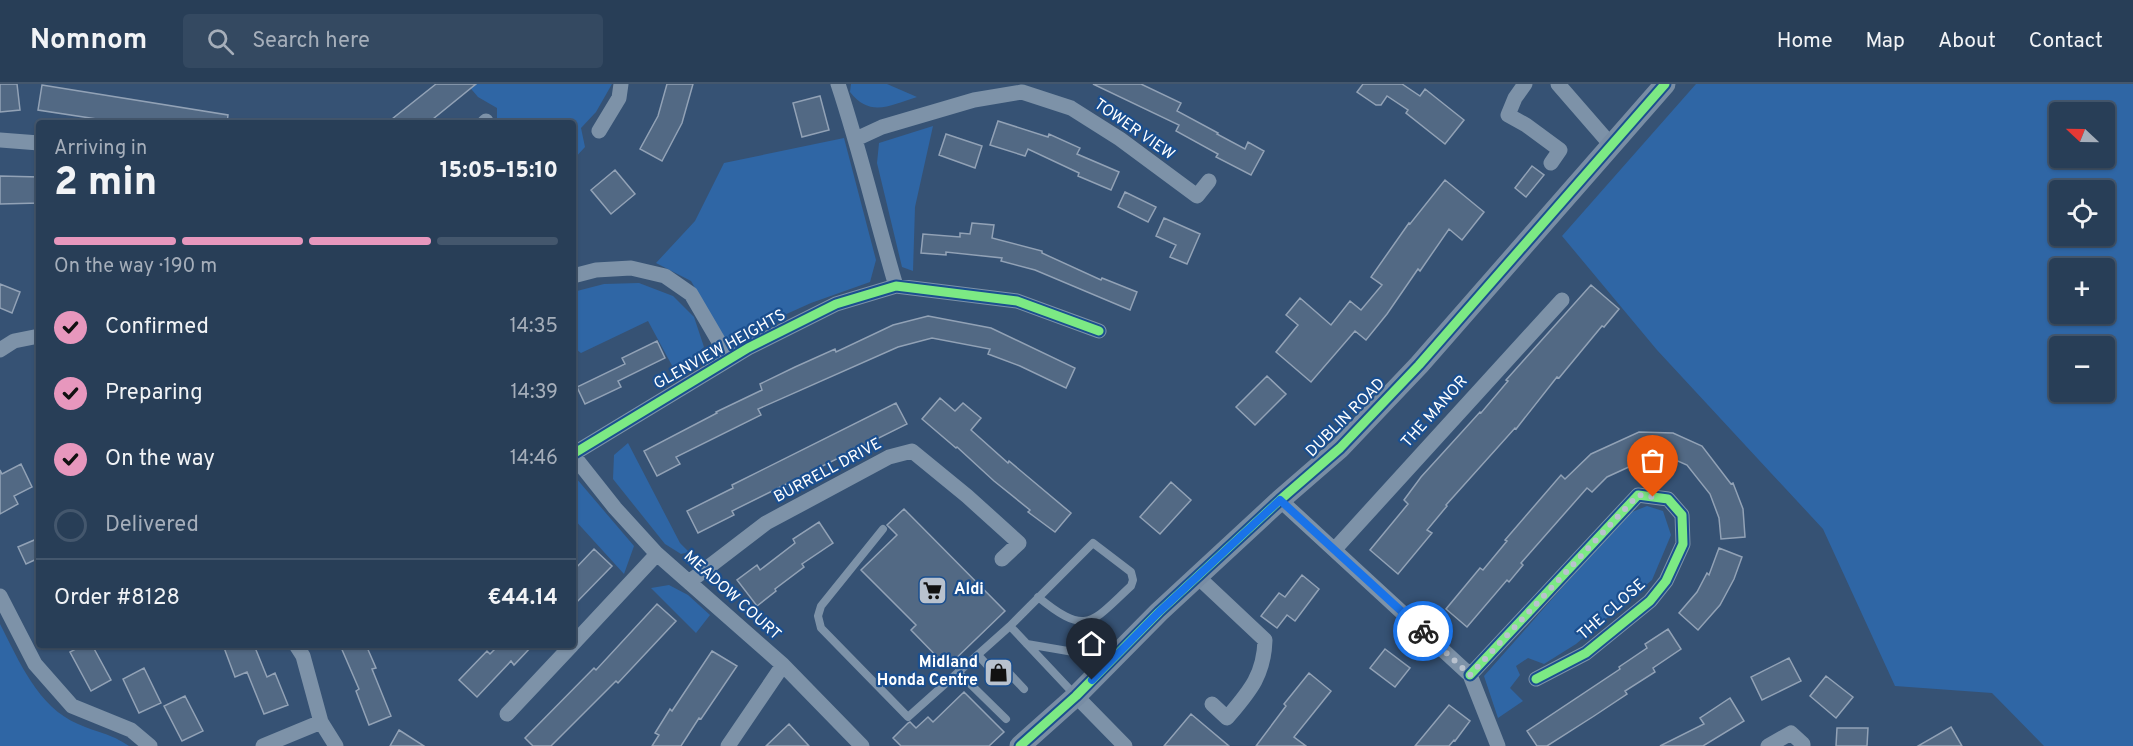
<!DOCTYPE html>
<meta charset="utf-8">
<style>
:root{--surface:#283e57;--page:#344961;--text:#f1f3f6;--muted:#a5aeba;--line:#44576d;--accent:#e797bd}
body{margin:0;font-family:Overpass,sans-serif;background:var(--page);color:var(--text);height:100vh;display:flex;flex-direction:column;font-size:22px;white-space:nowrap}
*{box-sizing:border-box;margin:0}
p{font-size:20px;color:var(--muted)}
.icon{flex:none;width:33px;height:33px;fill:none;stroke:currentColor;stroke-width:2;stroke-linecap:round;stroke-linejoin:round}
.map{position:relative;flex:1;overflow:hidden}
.panel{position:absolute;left:36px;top:36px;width:540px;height:528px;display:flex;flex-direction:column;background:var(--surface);border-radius:6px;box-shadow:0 2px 4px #0004,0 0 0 2px var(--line)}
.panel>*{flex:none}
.needle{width:39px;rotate:292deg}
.controls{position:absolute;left:2049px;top:18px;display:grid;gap:12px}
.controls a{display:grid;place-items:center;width:66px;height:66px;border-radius:6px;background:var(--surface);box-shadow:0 2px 4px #0004,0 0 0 2px var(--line);font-size:30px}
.pin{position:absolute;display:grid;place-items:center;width:51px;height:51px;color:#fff;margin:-62px -26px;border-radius:50% 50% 50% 0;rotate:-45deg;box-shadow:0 0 6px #0007}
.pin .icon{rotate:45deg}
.courier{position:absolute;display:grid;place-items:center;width:60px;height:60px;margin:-30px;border:4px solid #1a73e8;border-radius:50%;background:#fff;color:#222;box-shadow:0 2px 8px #0007}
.summary em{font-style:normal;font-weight:800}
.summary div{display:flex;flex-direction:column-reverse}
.summary{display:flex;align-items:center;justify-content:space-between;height:102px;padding:0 18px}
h1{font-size:39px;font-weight:800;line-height:45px}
.bar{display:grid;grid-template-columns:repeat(4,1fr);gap:9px 6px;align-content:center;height:72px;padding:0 18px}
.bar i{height:8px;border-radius:4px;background:var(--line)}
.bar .on{background:var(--accent)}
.bar p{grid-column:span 4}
.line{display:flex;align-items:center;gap:15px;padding:0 18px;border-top:2px solid var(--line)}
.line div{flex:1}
ol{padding:0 18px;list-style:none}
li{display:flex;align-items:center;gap:18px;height:66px}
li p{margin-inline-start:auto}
li .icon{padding:6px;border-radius:50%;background:var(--accent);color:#111;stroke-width:4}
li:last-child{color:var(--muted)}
li i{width:33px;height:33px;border:3px solid var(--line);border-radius:50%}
header{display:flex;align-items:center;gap:36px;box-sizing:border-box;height:84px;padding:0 30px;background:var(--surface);border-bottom:2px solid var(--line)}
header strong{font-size:28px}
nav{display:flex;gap:33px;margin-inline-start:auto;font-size:21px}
.search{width:420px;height:54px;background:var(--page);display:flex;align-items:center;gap:15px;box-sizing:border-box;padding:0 21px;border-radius:6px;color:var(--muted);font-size:22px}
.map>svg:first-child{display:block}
.green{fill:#2f66a5;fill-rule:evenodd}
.building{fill:#526984;stroke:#92a2b6;stroke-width:1.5}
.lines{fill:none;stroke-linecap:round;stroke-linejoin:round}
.lane{stroke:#7d92a8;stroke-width:8}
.street{stroke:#7d92a8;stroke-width:15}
.secondary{stroke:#798da4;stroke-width:21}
.cycleway-casing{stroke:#1b4f8f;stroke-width:13}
.cycleway{stroke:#7ce984;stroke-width:9}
.done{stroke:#b9c2ce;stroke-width:6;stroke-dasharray:0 10.8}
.route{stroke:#1a73e8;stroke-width:8}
.labels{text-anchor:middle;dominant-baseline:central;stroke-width:4.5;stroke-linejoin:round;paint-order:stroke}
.street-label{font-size:16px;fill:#fff;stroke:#1b4f8f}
.poi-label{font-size:16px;font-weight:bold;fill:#fff;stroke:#1b4f8f;text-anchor:start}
</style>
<header>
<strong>Nomnom</strong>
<div class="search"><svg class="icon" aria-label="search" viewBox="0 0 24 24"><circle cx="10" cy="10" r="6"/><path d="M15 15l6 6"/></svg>Search here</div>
<nav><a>Home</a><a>Map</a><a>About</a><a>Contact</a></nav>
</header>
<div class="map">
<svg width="2133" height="662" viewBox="0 0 2133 662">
<rect width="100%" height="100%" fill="#365274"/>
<path class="green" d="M467 0H612L596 28 581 44 585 63 573 76V39H497V24L478 13Z
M851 0H887L917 13C891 21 870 34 850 8Z
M1696 0H2133V662H2044L1992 609 1895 602 1823 445 1657 266 1562 152ZM2060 28H2104V74H2060ZM2060 106H2104V152H2060ZM2060 184H2104V230H2060ZM2060 262H2104V308H2060Z
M933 42 915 123 913 187 902 183 877 79 879 59Z
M844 54 876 176 870 198 811 219 726 257 691 197 656 179 695 137 724 79Z
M639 199 673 212 694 233 704 263 676 289 648 237 581 269 573 263V208L604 200Z
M628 359 680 459 689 468 681 470 665 460 613 395 614 371Z
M573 394H576L634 462 624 490 573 434Z
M1647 422 1663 427 1671 451 1652 496 1576 560 1544 580 1528 574 1516 582 1520 591 1510 604 1523 617 1498 634 1484 592 1627 430Z
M669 501 688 511 710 531 696 549 651 504Z
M0 540C19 577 38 623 78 640 98 649 110 649 129 662H0Z"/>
<path class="building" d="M0 0H17L20 26 0 28Z
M436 0H476L428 39H387Z
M667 0H693L682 39 662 77 640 65 658 32Z
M1093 0H1141L1181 19 1177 27 1218 49 1217 50 1245 65 1248 58 1264 67 1251 91 1216 73 1218 70 1176 47 1179 41Z
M1363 0H1402L1420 12 1425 5 1464 36 1445 60 1406 29 1408 26 1387 12 1381 21H1376L1357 8Z
M42 1 228 31 227 39H123L38 26Z
M820 12 829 46 802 53 793 19Z
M998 37 1048 53 1049 50 1080 64 1077 70 1119 88 1111 106 1078 92 1079 89 1028 65 1025 72 990 61Z
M946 50 982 62 975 84 939 71Z
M1532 82 1544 91 1526 113 1515 104Z
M615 86 635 110 611 130 591 106Z
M0 92 39 93V119L0 120Z
M1445 96 1484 128 1462 156 1449 145 1420 187 1418 185 1387 230 1366 256 1355 247 1311 298 1276 268 1298 241 1286 231 1300 214 1331 241 1350 217 1361 226 1382 201 1371 193 1409 139 1410 140Z
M1125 108 1156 123 1148 138 1118 123Z
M1164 134 1200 150 1187 180 1170 173 1176 161 1156 152Z
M972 139 994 141 992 154 1042 167V169L1101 196 1102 194 1137 208 1130 226 1035 186 1001 177 1002 174 946 168V171L921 169 923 150 960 153V149L970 150Z
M0 200 20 208 12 229 0 224Z
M1591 201 1619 225 1604 243 1602 242 1559 294 1557 293 1516 345 1515 344 1446 421 1447 422 1427 446 1432 449 1398 490 1370 466 1408 420 1404 416 1421 393 1480 328 1481 329 1508 297 1506 296Z
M928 232 991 244 1075 284 1066 304 1020 282 988 270 990 265 932 254 898 263 758 325 761 331 676 373 680 380 657 392 644 367 717 329 716 328 762 306 760 300 795 283 835 265 836 268 893 241Z
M657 257 665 274 618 297 621 303 585 320 577 303 625 280 622 274Z
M1267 292 1286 310 1255 341 1236 323Z
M940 314 955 327 963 319 981 334 971 346 1008 379 1009 377 1071 429 1055 448 1028 428 1030 426 994 397 957 363 956 364 922 335Z
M896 319 907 340 732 427 734 431 698 449 687 427 733 404 732 401Z
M1639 348 1673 349 1702 362 1731 400 1733 399 1743 425 1745 453 1721 455 1719 434 1710 410 1687 381 1662 370V376H1644L1607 393 1592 408 1587 404 1521 479 1523 481 1509 498 1507 496 1467 543 1446 525 1480 484 1483 486 1507 457 1505 456 1561 391 1565 395 1591 370Z
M21 380 32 403 14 412 18 420 0 430V386L2 390Z
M1171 398 1191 416 1160 450 1140 433Z
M904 425 1005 527 947 583 911 546 916 541 861 486 897 451 887 441Z
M819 438 833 459 802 480 804 483 775 505 776 507 757 522 737 496 757 481 760 486 795 459 793 455Z
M39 454V474L26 480 18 463Z
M1719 464 1742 473 1734 495 1720 521 1698 546 1679 529 1697 508 1707 489 1709 491Z
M594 465 612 482 573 522V487Z
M1302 491 1319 505 1295 537 1287 531 1277 544 1261 532 1279 509 1285 513Z
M657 520 676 537 618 599 616 597 551 662H533L525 654 594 584 596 586Z
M1668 545 1681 565 1653 584 1655 588 1625 607 1627 610 1594 632 1547 662H1537L1527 647 1620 585 1619 583 1647 564 1645 560Z
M83 561H92L111 596 91 607 70 568Z
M223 561H254L267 593 275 589 288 621 264 630 247 588 235 593Z
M340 561H366L376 584 372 585 391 632 369 641 356 607 359 605Z
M499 561H533L514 581 511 577 477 613 459 596 487 567 490 570Z
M1385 565 1410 584 1395 603 1370 584Z
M712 567 737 582 701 635 699 634 681 662H652L659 651 655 649 670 625 672 627Z
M1789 574 1801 597 1762 616 1751 593Z
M144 584 161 619 139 629 123 595Z
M1309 589 1331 607 1294 653 1306 662H1256L1286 622 1284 620Z
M1826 592 1853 613 1836 634 1810 612Z
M964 608 1004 648 989 662H901L893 654 908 639 910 638 916 644 928 633 933 638Z
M185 612 203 647 182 657 164 622Z
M1730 614 1744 637 1703 662H1660L1704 640 1700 634Z
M1449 621 1470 637 1455 657 1454 656 1449 662H1415Z
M1191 630 1229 662H1164Z
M789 640 809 662H766Z
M1951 643 1962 662H1918Z
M1837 644H1868L1867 662H1836Z
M399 646 424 662H390Z"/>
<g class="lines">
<path class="lane" d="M883 445 821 522 818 532 821 544 908 633 1010 542 1075 611
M1010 542 1093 459 1131 488 1133 496 1131 502C1091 539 1087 553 1038 513
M1027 560 1091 571 1115 565
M978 571 987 581 1006 586 1024 605
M958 588 1006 635"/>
<path class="street" d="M838 0C860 66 876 135 896 202
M1525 0 1515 14 1508 31 1526 41 1560 66 1551 79
M1558 0 1611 61
M484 39 486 37
M599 47 619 14 621 0
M856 55 882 43 974 16 1022 8 1071 24 1120 55 1197 112 1209 97
M0 56 39 59
M573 192 596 186 631 184 665 192 691 210 729 275
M0 266 14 257 39 252
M573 370 748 264 836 220 896 202 1017 217 1099 247
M573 371 615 424 657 470 783 581 862 662
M1280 416 1470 591 1498 662
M1335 465 1562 216
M1198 493 1265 556C1264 592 1249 608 1227 634L1212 620
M689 498 766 439 889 373 912 367 967 412 1019 459 1002 475
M0 512 35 580 72 622 131 646 150 662
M573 560 657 470
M296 561 303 572 321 638 336 662
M1470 591 1638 411 1668 415 1682 431 1683 460 1666 497 1650 517 1586 569 1536 595
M1076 612 1125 662
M507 630 572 561
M263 662 321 638
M728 662 783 581
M1768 662 1791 649 1803 660V662"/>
<path class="secondary" d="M1020 662 1076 612 1159 528 1280 416 1340 364 1419 281 1665 0"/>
<defs>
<path id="cycleway" d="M573 370 748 264 836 220 896 202 1017 217 1099 247
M1470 591 1638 411 1668 415 1682 431 1683 460 1666 497 1650 517 1586 569 1536 595
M1020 662 1076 612 1159 528 1280 416 1340 364 1419 281 1665 0"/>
</defs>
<use href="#cycleway" class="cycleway-casing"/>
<use href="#cycleway" class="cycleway"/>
</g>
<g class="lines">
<path class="done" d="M1423 547 1470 591 1638 411 1653 413"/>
<path class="route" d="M1092 596 1159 528 1280 416 1423 547"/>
</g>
<defs>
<symbol id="supermarket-square" viewBox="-11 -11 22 22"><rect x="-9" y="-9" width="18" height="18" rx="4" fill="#b9c2ce" stroke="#1b4f8f"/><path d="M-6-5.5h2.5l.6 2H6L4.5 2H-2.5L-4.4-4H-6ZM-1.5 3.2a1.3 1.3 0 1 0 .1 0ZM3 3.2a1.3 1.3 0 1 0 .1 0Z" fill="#111"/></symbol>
<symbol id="shop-square" viewBox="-11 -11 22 22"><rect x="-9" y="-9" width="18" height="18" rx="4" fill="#b9c2ce" stroke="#1b4f8f"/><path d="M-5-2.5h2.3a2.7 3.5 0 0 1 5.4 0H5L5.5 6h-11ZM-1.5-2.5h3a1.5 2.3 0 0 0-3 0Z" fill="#111"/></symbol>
</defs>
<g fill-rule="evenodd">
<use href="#supermarket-square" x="916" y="490" width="33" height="33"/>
<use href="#shop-square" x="982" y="572" width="33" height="33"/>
</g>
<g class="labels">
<g class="street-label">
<text transform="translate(1134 46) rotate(35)">TOWER VIEW</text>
<text transform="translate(720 266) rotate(-29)">GLENVIEW HEIGHTS</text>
<text transform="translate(1435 328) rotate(-48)">THE MANOR</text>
<text transform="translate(1346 334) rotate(-45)">DUBLIN ROAD</text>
<text transform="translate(828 387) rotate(-28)">BURRELL DRIVE</text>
<text transform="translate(732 512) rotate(42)">MEADOW COURT</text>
<text transform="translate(1612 526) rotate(-41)">THE CLOSE</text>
</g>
<g class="poi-label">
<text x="954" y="506">Aldi</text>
<text x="978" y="579" text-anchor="end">Midland<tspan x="978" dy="18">Honda Centre</tspan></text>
</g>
</g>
</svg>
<div class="controls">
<a><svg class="needle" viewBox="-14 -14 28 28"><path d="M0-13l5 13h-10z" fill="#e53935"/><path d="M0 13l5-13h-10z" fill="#a5aeba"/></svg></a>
<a><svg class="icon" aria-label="locate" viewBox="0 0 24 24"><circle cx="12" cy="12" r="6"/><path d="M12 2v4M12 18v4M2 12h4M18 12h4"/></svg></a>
<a>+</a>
<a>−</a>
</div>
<div class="pin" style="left:1653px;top:413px;background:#ea580c"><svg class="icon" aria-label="bag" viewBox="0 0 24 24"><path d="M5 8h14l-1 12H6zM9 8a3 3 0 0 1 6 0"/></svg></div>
<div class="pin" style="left:1092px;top:596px;background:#1f2937"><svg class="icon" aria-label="home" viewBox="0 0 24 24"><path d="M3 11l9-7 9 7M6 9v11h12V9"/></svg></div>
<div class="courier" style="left:1423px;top:547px"><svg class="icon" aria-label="bike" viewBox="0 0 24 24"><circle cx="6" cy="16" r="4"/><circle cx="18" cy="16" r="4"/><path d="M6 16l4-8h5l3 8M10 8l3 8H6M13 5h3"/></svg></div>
<section class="panel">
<div class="summary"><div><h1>2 min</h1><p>Arriving in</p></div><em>15:05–15:10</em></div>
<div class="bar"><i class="on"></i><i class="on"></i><i class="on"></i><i></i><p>On the way · 190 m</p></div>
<ol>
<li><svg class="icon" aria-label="check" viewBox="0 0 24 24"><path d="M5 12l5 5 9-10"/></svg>Confirmed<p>14:35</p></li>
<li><svg class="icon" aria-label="check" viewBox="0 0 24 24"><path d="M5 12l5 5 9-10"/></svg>Preparing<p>14:39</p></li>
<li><svg class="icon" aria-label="check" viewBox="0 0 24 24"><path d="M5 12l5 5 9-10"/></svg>On the way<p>14:46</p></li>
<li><i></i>Delivered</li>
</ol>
<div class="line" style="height:78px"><div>Order #8128</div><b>€44.14</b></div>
</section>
</div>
